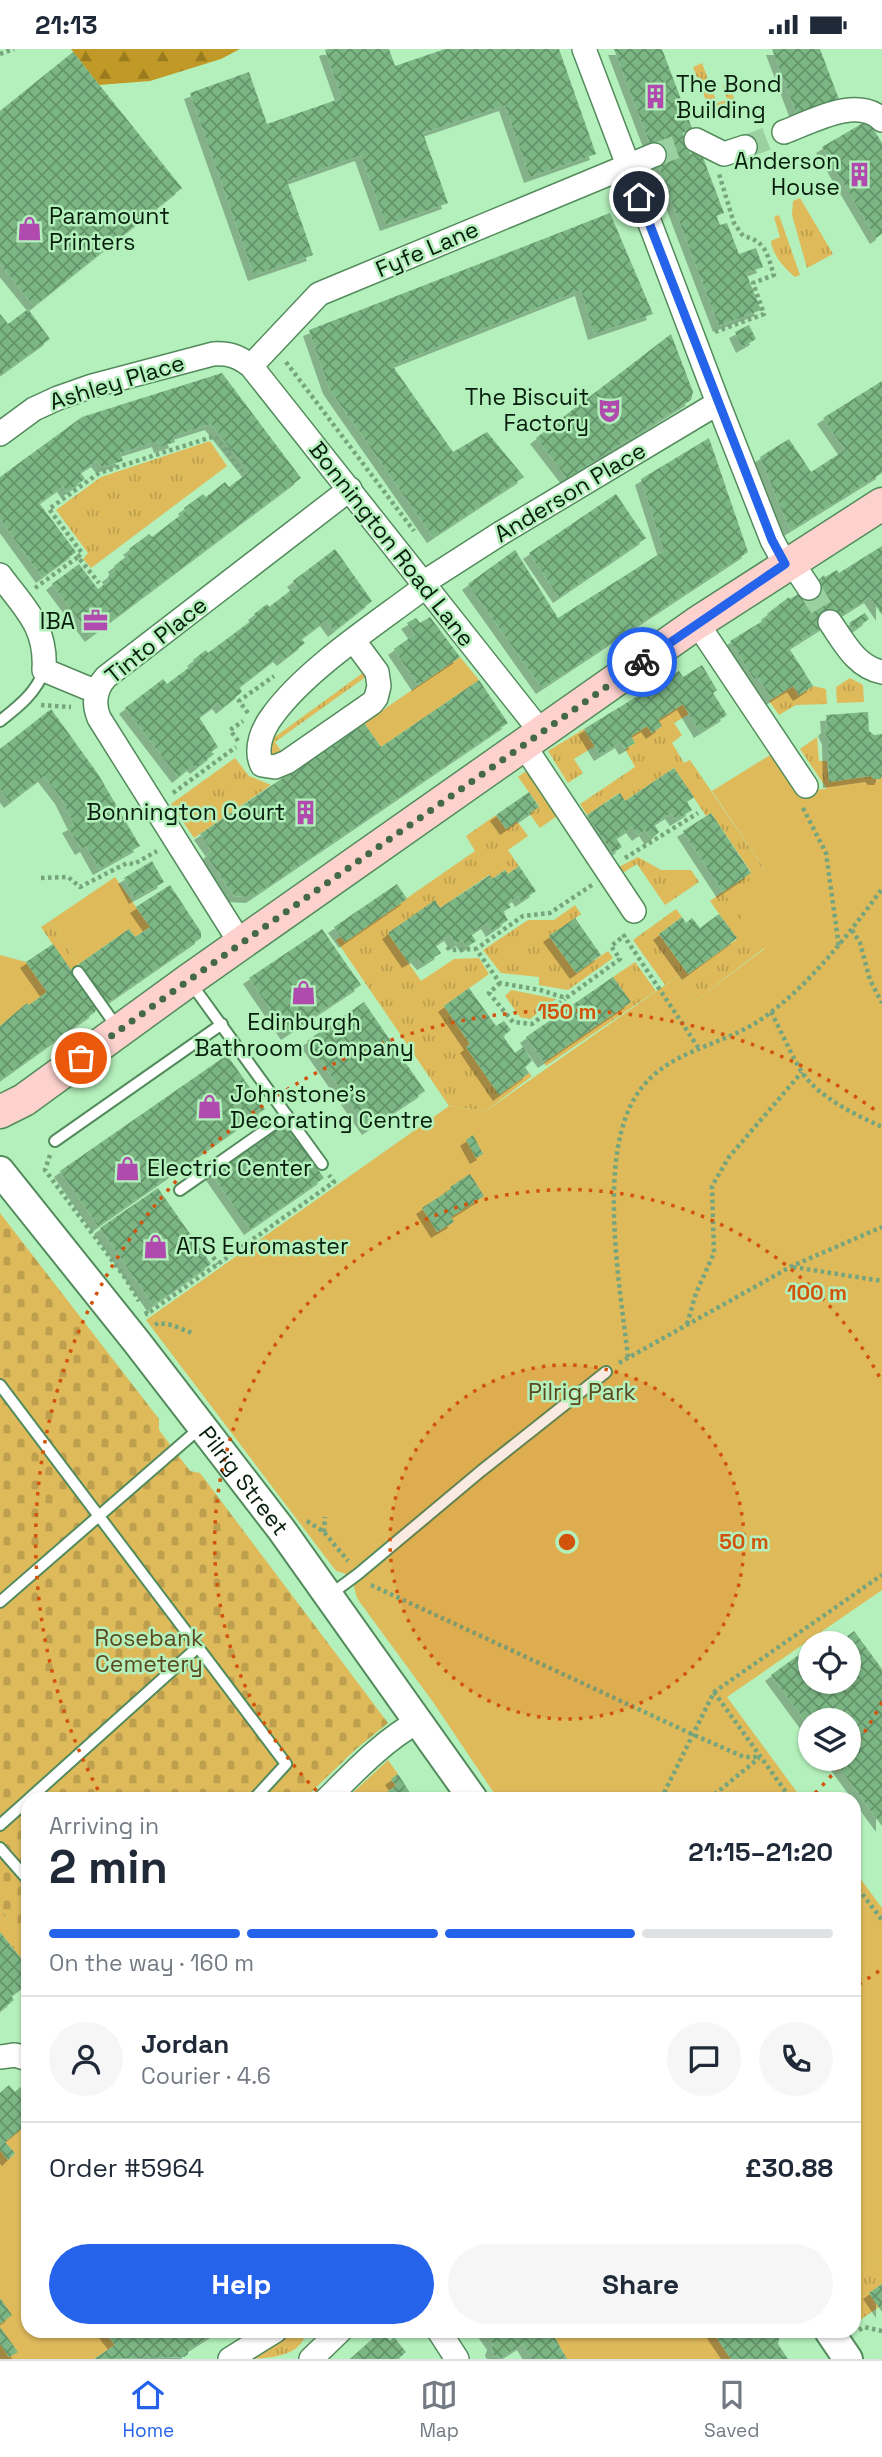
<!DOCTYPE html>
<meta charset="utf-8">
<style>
:root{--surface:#fff;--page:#f6f6f7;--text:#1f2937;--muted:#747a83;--line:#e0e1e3;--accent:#2563eb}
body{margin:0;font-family:"Space Grotesk",sans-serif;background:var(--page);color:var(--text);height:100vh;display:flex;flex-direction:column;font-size:26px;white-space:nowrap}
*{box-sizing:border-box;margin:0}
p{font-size:23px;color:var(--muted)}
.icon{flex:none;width:38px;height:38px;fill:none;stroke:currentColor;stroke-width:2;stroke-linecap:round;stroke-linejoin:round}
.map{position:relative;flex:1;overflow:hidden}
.sheet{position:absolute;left:21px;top:1743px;width:840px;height:546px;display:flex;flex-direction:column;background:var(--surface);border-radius:21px;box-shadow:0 2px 5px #0004}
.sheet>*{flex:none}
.fabs{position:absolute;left:798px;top:1582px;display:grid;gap:14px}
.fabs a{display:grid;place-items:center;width:63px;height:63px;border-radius:50%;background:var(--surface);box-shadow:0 2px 5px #0004;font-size:35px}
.pin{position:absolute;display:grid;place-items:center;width:60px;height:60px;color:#fff;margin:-30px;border:4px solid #fff;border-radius:50%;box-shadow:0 2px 7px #0007}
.courier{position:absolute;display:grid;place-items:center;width:70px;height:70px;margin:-35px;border:5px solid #2563eb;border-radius:50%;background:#fff;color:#222;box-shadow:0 2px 9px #0007}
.head em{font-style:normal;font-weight:700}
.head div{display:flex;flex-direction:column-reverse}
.head{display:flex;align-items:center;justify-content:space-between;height:119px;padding:0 28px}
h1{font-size:46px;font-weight:700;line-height:52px}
.bar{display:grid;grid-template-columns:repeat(4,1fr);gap:10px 7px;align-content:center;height:84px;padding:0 28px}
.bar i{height:9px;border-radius:5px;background:var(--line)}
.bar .selected{background:var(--accent)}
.bar p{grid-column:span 4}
.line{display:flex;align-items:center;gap:18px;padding:0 28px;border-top:2px solid var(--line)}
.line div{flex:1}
.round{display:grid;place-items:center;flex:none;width:74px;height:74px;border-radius:37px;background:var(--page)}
.action{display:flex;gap:14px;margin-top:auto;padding:14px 28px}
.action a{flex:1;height:80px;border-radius:42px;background:var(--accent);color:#fff;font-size:28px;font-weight:700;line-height:80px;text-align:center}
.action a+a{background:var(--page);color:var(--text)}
.status{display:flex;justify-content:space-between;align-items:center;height:49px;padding:0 35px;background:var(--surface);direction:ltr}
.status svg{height:19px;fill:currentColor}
.dock{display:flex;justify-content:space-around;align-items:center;height:98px;border-top:2px solid var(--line);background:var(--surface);font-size:19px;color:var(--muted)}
.dock a{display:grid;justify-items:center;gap:4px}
.dock .selected{color:var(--accent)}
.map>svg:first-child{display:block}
.grass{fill:url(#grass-tufts)}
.forest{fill:url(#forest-firs)}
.cemetery{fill:url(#cemetery-stones)}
.green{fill:#deba5b}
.building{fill:url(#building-cross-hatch);filter:url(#shadow)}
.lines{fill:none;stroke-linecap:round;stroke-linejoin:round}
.minor-tunnel{stroke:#9ad0a2;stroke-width:23;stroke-dasharray:23 11;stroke-linecap:butt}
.service-casing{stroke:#538b5c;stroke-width:14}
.minor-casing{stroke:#538b5c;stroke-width:26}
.tertiary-casing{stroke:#538b5c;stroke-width:32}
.secondary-casing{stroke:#538b5c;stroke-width:35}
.path{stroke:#76a57d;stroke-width:4.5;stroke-dasharray:3.5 3.5;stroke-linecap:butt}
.service{stroke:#fff;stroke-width:10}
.minor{stroke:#fff;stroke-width:23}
.tertiary{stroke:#fff;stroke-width:28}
.secondary{stroke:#fdd2ce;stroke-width:32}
.done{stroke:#44684a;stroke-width:7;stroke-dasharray:0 12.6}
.route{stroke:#2563eb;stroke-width:9}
.ring{fill:none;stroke:#d2530c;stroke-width:3.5;stroke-dasharray:3.5 7}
.labels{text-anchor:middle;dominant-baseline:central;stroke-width:5;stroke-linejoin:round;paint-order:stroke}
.poi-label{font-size:23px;fill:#071e0c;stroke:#b4f0bc;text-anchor:start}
.street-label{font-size:23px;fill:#071e0c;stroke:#b4f0bc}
.park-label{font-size:23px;fill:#5a491e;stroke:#b4f0bc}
.centre{fill:#d2530c;stroke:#b4f0bc;stroke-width:3.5}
.ring-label{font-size:21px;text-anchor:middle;font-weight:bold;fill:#d2530c;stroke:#b4f0bc;stroke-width:5;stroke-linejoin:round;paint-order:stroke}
</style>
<div class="status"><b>21:13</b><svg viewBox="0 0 49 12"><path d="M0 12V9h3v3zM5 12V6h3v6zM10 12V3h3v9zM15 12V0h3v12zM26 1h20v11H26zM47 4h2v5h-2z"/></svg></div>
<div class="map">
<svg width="882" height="2310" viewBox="0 0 882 2310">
<defs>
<pattern id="grass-tufts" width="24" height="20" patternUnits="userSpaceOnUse" patternTransform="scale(1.75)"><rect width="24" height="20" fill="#deba5b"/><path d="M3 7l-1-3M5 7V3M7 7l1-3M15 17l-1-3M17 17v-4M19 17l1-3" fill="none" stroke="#bd9f4e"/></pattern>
<pattern id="forest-firs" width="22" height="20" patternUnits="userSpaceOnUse" patternTransform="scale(1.75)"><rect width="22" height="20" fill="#c09926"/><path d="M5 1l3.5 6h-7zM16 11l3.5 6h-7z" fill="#9a7c1f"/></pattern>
<pattern id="cemetery-stones" width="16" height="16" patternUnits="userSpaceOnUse" patternTransform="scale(1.75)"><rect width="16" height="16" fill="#deba5b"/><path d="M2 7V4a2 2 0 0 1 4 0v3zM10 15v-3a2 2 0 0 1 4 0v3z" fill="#bd9f4e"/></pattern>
<pattern id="building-cross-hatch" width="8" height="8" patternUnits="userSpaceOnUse" patternTransform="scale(1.75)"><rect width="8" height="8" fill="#7cb684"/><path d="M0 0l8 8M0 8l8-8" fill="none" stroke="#64936a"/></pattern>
<filter id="shadow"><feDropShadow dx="-6" dy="6" stdDeviation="0" flood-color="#0004"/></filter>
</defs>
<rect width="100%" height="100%" fill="#b4f0bc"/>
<path class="grass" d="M702 14 717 54 727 51 723 37H729L739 61 732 64 730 60 722 62 705 49 693 18Z
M800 149 833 205 807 219 792 166 793 152Z
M779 166 800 226 795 228C784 219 772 205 771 192L780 188 774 168Z
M210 392 227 417 91 519 83 510 88 504 56 461 101 428Z
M364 623 367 627 275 693 283 705 273 706 270 701 272 690Z
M850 629 863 636 864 653 837 654 836 638Z
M793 637 799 646 813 637 826 640 827 655 796 656 779 666 769 652Z
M683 655 689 665 674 674 682 686 672 694 684 714 690 711 765 821 764 899 697 951 678 927 665 936 633 891 676 860 682 868 659 885 688 925 737 890 710 852 751 823 711 764 706 767 674 719 625 752 619 744 587 766 580 755 635 718 625 700 635 694 631 687 647 677 652 683 661 678 658 671Z
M584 680 595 697 574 710 583 724 568 734 548 702Z
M817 688 819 712H827L829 732 871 727 874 730H879L882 727V732L827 740 800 700Z
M235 709 249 727 271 736 194 789 171 755Z
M526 722 557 767 540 779 529 764 539 757 518 728Z
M496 766 506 780 517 772 528 787 508 801 519 817 508 825 505 821 492 830 489 826 440 859 435 852 388 884 421 932 454 910 479 909 489 925 444 957 470 995 466 998 499 1045 529 1024 532 1027 486 1062 449 1057 336 891 341 888 345 892 475 802 466 787Z
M638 808 661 821H691L699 833 665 856 637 815 621 825 617 819Z
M575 856 581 865 550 888 576 924 608 902 613 909 568 941 539 936V928L501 924 483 901 528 871H554Z
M50 872 79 915 70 921 41 878Z
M635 913 656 942 546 1017 544 1013 630 953 613 928Z
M511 941H512L556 950 530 970 520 968 505 947Z
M0 1858 28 1899V1918L0 1883Z
M882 2205V2235L869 2244 879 2258 854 2275V2224Z
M292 2282H303L305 2286C299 2310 261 2310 237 2310Z"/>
<path class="forest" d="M71 0H240L221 10 150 32 99 36Z"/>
<path class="cemetery" d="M0 1164 159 1370V1381L190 1422 200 1424 388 1674 356 1700 304 1750H28V1899L0 1858Z"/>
<path class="green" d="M460 608 479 631 381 698 364 674Z
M770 706 790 735 816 741 882 732V1541L727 1648 802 1750H498L433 1653 359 1552C351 1539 359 1527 336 1522L146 1271 449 1057 486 1062 678 927 697 951 764 900 726 847 765 821 712 742Z
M115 828 150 878 135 888 129 880 79 915 50 872Z
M0 906 26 913 47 943 29 956 27 955 0 977Z
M388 1711 398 1725 391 1730 396 1737 376 1750H346Z
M854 1821 882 1859V2205L854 2224Z
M28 2074V2282H107L105 2284 115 2296 94 2310H0V2101L8 2110 15 2105 5 2093Z
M551 2282H680L684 2288 690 2284 695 2290 707 2282H712L731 2310H567Z"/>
<path class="building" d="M328 0H389L395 17 445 0H559L596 105 530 128 505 56 423 84 448 154 386 176 361 106 287 132 313 206 254 226 190 44 249 23 267 75 342 49 325 1Z
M614 0H662L724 164 716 167 720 176 727 174 739 205 756 199 763 218 746 224 761 261 719 277Z
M772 0H820L840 53 798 69Z
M73 3 182 139 34 257 0 215V62Z
M868 71 882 94V185L876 189 822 98Z
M610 164 653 265 594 285 581 241 392 316 453 403 487 383 524 428 433 488 329 339 309 281Z
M28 260 50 290 0 326V265L8 275Z
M749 276 756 290 742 298 735 283Z
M671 285 693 343 691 351 567 429 536 389Z
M222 324 301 429 91 587 52 535 79 515 98 540 110 531 108 527 116 521 114 517 132 503 129 500 149 485 152 488 186 462 184 459 203 445 206 448 225 433 229 438 249 423 211 375 173 387 175 393 160 398 158 392 120 404 123 412 102 418 97 412 80 423 85 430 67 443 63 437 39 454 76 503 42 528 0 470V428L82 368Z
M882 332V424L790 481 760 408 789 390 811 423 845 401 823 369Z
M709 389 748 503 542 639 468 535 515 501 558 569 664 502 641 430Z
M616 445 646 489 559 548 529 504Z
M882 497V566L870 548 789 599 813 637 799 646 793 637 772 650 758 628 754 630 730 592 769 568 767 565 789 548 790 550 809 539 824 526 825 528 837 521 839 524Z
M335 500 372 552 334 582 326 571 301 590 305 594 283 611 279 607 239 638 242 643 222 659 218 654 199 668 218 698 211 703 214 705 196 719 193 716 178 728 125 659 163 630 167 635 195 614 193 611 206 601 208 604 256 568 254 565 267 555 269 558 295 538 297 537 293 532Z
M865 564 869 570 854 581 849 574Z
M430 568 460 608 418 636 394 600 415 585 407 574 416 569 420 574Z
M702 616 717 641 713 644 727 666 700 683 683 655 658 671 662 677 652 684 647 677 631 687 635 694 625 700 621 693 600 706 584 680 659 634 661 637 669 632 673 629 672 626 679 622 683 628Z
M479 631 508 674 252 848 234 847 206 806 212 802 200 785 364 674 381 698Z
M51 660 98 725 140 797 99 820 86 797 81 800 68 778 74 775 61 749 44 727 10 753 0 740V700Z
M868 663 869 682 874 686 882 685V727L880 730H874L871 727 829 733 828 690 824 681 827 678 826 666Z
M674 719 694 748 687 753 692 761 676 771 671 764 654 775 659 783 651 790 645 781 638 786 632 778 616 789 622 798 613 804 587 766 620 744 625 752Z
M529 743 539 758 506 780 496 766Z
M711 764 751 824 723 843 683 782Z
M152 812 164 833 135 849 124 829Z
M519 817 536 842 521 852 518 847 508 854 511 858 503 863 508 871 492 882 487 874 471 885 476 892 467 898 462 891 456 895 450 886 435 896 441 904 427 913 423 915 417 908 408 913 388 884 435 851 440 859 490 826 492 830 505 821 508 825Z
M397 835 407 850 345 893 334 878Z
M170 836 201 883V889L107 954 79 915 129 880 135 888 150 878 136 858Z
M719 865 737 889 688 925 659 885 682 868 686 874 692 869 700 879Z
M575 869 601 906 576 924 549 887Z
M322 880 361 936 287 985 249 929Z
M53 895 97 958 95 963 0 1031V977L27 954 29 956 47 943 26 913Z
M613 928 631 953 544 1013 526 988Z
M469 939 496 977 504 972 511 981 503 987 515 1004 523 998 532 1012 525 1018 529 1024 499 1046 466 998 470 995 444 957Z
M364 953 425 1042 368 1080 307 992Z
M227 1006 265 1060 98 1177 60 1122Z
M285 1073 324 1129 250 1180 211 1124Z
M473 1086 483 1105 476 1109 466 1091Z
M470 1125 484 1147 451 1168 454 1173 437 1183 422 1159 451 1140 450 1138Z
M158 1139 211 1215 153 1256 100 1179Z
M854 1582 882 1620V1777L833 1710H849V1671H810V1679L771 1626 800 1605 808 1616 810 1614V1633H849V1594H838Z
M398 1725 414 1750H376L396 1737 391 1730Z
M0 1883 28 1918V1934L11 1947 14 1951 0 1962Z
M28 2032V2074L5 2093 15 2104 8 2111 0 2101V2044L9 2036 15 2043Z
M882 2235V2263L869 2244Z
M0 2249 12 2266 0 2275Z
M0 2278 18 2303 9 2308 0 2295Z
M107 2282H125L128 2286 134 2282H218L188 2301V2305L184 2308 94 2310 115 2296 105 2283Z
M381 2282 390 2292 394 2288 406 2303 398 2310H350Z
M484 2282H551L567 2310H532L523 2295 501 2309 495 2307 491 2301 493 2295Z
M712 2282H769L776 2285 779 2290 778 2295 788 2310H731Z"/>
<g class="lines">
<path class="minor-tunnel" d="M745 98 784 83
M654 106 696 91
M809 539 830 573"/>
<defs>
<path id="service" d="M0 672C18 658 37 643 44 621
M78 923 119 981
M190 933 322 1115
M55 1092 222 975
M180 1141 287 1066
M0 1336 286 1715 254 1750
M331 1545 358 1525 481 1422 606 1323
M0 1553 200 1379
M29 1750 198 1598
M0 1776 28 1751
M0 1799 28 1831"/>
<path id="minor" d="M584 0 718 354 772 491 785 515
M784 83C811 73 858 46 882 71
M696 91 724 105 745 98
M251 317 319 245 654 106
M0 385 34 360 58 349 92 337 213 305C229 304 238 307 251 317L541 683
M791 512 809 539
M0 526C24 559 47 577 44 621L97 643
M423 534 501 484 718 354
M830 573C844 593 856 618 882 623
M697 574 806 737
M354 592 377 623 379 637 376 649 372 654 287 713 275 718 262 716C254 699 263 679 273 666 307 619 379 573 426 537
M523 695 634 862
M241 895 99 669C93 654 95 640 106 628L350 440
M327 1750C355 1722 384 1691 419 1672
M0 2008 15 2006 28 2010
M439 2282 457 2310
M230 2310 275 2282
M311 2310 340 2282"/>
<g id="tertiary">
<path id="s1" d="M0 1122 136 1292 281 1480 473 1750"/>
<path d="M829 2282 848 2310"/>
</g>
<path id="secondary" d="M0 1063 24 1051 189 931 697 574 882 455"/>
</defs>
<use href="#service" class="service-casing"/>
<use href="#minor" class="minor-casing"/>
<use href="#tertiary" class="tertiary-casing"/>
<use href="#secondary" class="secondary-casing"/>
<path class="path" d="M0 5 14 0
M715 283 764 265 753 234 774 226C767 205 766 192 743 187L734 174 719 125
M286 313 414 482
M231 399 227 403 242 423
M78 508 82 504 49 460 99 424 215 387 227 403
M35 539 78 508 99 534
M41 656 71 658
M248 664 239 652 274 627
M238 692 230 681 243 672
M173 744 236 698
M803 759 826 804 839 898
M625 809 698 764
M41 829 68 828 80 838 127 814 134 815 157 802
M592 836 550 864 523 867 476 900 500 934 540 941 566 949 620 910 611 897 624 887
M852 881 860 894 870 931 882 954
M626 886 624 887 698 998
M447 898 450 901 476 900
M500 934 489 944 513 973 532 975 565 950
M771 963C781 982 790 1003 801 1022 818 1048 854 1065 882 1078
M50 1106 45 1121 126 1230 139 1252
M213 1208 218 1215
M793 1218 882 1232
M146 1262 147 1265 334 1133 329 1126
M687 1275 696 1244 714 1204 712 1137 729 1108 802 1023
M155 1276 158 1274 172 1276 192 1284
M628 1308C620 1237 595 1101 640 1041 670 1000 724 997 763 969 811 935 847 887 882 840
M619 1314 792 1217 882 1178
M307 1472 324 1483 348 1512
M324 1483 325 1468
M371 1536 694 1686 744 1708H759
M714 1643 791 1750
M661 1750 714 1643 882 1526
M709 1750 759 1709
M854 1834 882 1871
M859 2281 864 2278 882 2282"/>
<use href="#service" class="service"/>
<use href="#minor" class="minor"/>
<use href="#tertiary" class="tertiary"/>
<use href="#secondary" class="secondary"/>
</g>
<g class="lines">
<path class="done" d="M81 1009 189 931 642 613"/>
<path class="route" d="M639 148 772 491 785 515 642 613"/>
</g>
<circle cx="567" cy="1493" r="177" fill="#d2530c" fill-opacity=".12"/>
<g class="ring">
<circle cx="567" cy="1493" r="177"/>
<path d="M882 1653A353 353 0 0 1 849 1705M845 1710A353 353 0 0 1 810 1749M324 1749A353 353 0 1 1 882 1333"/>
<path d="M879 1922A530 530 0 0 1 856 1937M103 1750A530 530 0 0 1 879 1064"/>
</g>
<defs>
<symbol id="building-bare" viewBox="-9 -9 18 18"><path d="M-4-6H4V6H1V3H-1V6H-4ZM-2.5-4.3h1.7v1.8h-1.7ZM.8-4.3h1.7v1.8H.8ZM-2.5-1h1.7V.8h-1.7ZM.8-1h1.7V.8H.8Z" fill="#b04aaf" stroke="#b4f0bc" stroke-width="2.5" paint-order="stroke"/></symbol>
<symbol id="shop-bare" viewBox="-9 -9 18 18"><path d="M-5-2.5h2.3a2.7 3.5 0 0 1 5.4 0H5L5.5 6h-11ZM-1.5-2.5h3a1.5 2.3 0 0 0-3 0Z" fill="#b04aaf" stroke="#b4f0bc" stroke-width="2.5" paint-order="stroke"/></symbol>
<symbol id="theatre-bare" viewBox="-9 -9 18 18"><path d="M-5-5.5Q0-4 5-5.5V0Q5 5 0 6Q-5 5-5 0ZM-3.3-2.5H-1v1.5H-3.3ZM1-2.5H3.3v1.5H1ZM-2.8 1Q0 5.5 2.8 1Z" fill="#b04aaf" stroke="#b4f0bc" stroke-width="2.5" paint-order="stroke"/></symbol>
<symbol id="office-bare" viewBox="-9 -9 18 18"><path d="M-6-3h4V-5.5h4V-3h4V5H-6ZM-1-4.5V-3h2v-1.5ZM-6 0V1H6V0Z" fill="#b04aaf" stroke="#b4f0bc" stroke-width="2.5" paint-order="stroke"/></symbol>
</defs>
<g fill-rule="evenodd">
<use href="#building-bare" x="638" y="30" width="35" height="35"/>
<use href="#building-bare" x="842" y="108" width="35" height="35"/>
<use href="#shop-bare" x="12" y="162" width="35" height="35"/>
<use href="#theatre-bare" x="592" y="344" width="35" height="35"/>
<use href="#office-bare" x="78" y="554" width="35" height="35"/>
<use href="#building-bare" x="288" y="746" width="35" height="35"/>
<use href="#shop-bare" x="286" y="926" width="35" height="35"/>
<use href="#shop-bare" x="192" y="1040" width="35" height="35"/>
<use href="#shop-bare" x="110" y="1102" width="35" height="35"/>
<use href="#shop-bare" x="138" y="1180" width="35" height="35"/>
</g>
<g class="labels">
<g class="poi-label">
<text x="676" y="35">The Bond<tspan x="676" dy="26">Building</tspan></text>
<text x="840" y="112" text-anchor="end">Anderson<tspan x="840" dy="26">House</tspan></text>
<text x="49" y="167">Paramount<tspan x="49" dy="26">Printers</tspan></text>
<text x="589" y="348" text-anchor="end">The Biscuit<tspan x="589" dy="26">Factory</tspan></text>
<text x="75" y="572" text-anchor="end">IBA</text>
<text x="285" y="763" text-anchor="end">Bonnington Court</text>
<text x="304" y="973" text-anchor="middle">Edinburgh<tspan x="304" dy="26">Bathroom Company</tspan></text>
<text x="230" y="1045">Johnstone's<tspan x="230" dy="26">Decorating Centre</tspan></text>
<text x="147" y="1119">Electric Center</text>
<text x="176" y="1197">ATS Euromaster</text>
</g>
<g class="street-label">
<text transform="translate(427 200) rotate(-23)">Fyfe Lane</text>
<text transform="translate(117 333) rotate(-17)">Ashley Place</text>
<text transform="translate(570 443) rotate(-31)">Anderson Place</text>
<text transform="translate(392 495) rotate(52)">Bonnington Road Lane</text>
<text transform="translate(156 591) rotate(-39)">Tinto Place</text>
<text stroke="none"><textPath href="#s1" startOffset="394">Pilrig Street</textPath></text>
</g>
<g class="park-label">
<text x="582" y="1343">Pilrig Park</text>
<text x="149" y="1589">Rosebank<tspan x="149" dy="26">Cemetery</tspan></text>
</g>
</g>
<circle cx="567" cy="1493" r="10" class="centre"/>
<g class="ring-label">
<text x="567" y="970">150 m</text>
<text x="817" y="1251">100 m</text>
<text x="744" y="1500">50 m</text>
</g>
</svg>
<div class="fabs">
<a><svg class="icon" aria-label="locate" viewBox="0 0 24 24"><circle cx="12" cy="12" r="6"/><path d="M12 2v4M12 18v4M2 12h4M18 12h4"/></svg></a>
<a><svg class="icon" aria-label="layers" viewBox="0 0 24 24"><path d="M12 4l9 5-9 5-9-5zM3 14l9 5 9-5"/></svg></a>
</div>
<div class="pin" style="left:81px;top:1009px;background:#ea580c"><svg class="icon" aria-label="bag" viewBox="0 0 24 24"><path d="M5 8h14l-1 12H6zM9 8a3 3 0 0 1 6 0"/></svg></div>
<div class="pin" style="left:639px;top:148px;background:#1f2937"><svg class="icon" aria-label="home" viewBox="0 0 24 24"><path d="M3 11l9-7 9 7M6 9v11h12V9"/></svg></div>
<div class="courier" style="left:642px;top:613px"><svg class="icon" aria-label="bike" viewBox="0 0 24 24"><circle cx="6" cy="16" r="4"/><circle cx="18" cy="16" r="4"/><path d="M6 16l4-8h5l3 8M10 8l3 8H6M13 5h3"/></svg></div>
<section class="sheet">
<div class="head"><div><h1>2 min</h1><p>Arriving in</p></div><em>21:15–21:20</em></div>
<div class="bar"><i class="selected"></i><i class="selected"></i><i class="selected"></i><i></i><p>On the way · 160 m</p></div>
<div class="line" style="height:126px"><a class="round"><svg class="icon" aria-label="person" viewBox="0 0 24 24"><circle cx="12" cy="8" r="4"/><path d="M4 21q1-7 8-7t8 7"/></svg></a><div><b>Jordan</b><p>Courier · 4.6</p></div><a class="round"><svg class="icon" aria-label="chat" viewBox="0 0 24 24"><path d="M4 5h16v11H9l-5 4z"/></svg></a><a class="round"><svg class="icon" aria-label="phone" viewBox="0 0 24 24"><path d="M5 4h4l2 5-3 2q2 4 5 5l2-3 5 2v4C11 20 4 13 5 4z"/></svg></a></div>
<div class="line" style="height:91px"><div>Order #5964</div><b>£30.88</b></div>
<div class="action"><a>Help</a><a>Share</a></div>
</section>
</div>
<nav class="dock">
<a class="selected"><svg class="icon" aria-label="home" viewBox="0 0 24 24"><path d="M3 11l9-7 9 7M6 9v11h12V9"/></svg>Home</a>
<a><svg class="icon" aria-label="map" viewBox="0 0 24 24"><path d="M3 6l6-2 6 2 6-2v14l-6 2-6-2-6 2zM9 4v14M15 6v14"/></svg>Map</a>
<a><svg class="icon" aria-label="saved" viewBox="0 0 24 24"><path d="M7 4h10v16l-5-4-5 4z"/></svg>Saved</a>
</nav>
